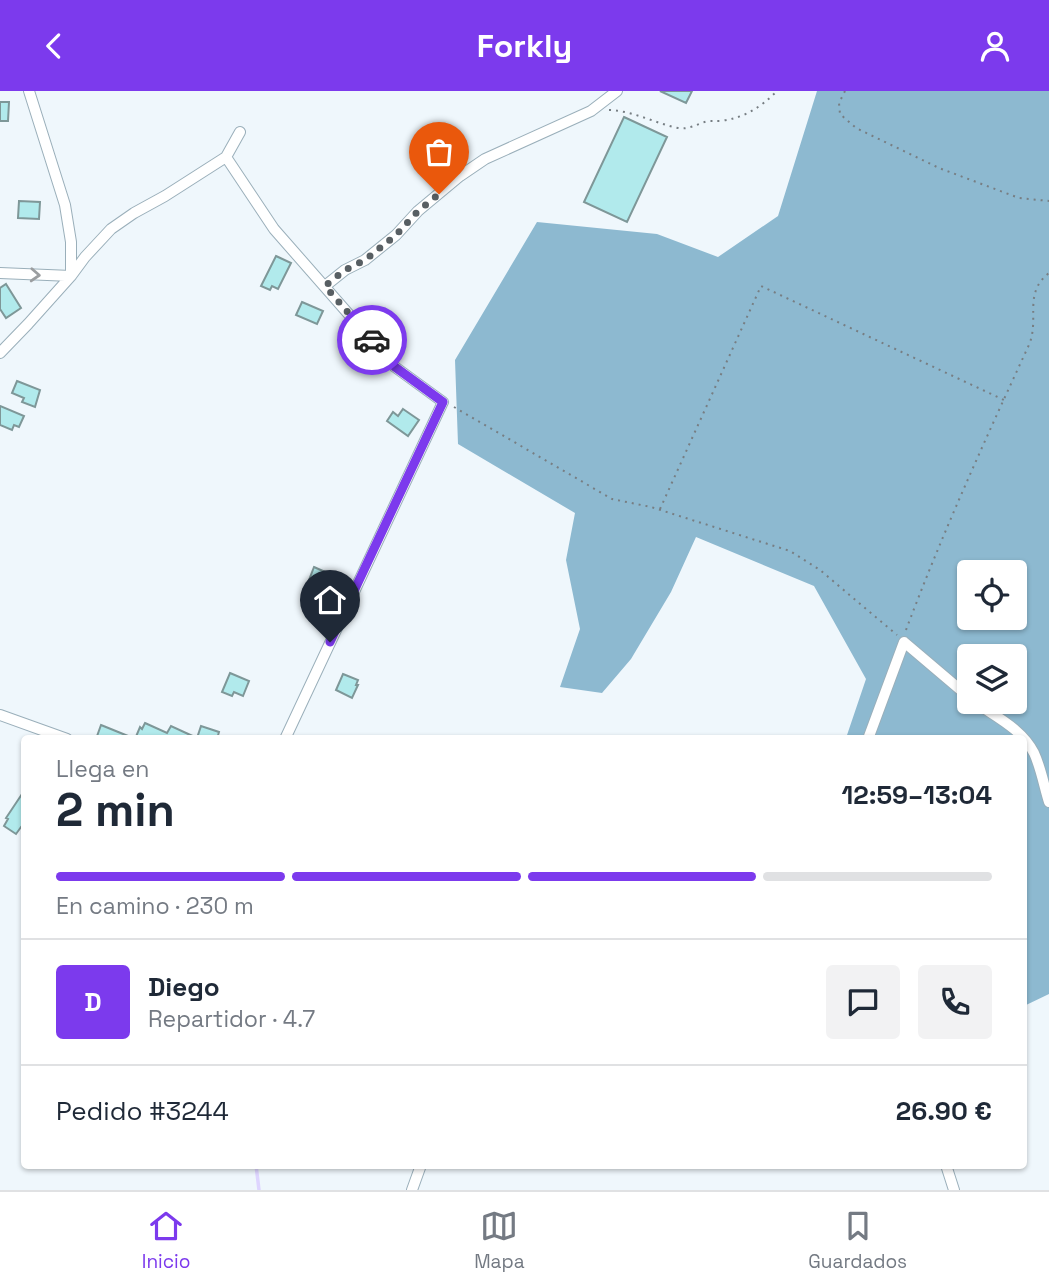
<!DOCTYPE html>
<html lang="es">
<meta charset="utf-8">
<style>
:root{--surface:#fff;--page:#f2f2f3;--text:#1f2937;--muted:#747a83;--line:#e0e1e3;--accent:#7c3aed}
body{margin:0;font-family:"Space Grotesk",sans-serif;background:var(--page);color:var(--text);height:100vh;display:flex;flex-direction:column;font-size:26px;white-space:nowrap}
*{box-sizing:border-box;margin:0}
p{font-size:23px;color:var(--muted)}
.icon{flex:none;width:38px;height:38px;fill:none;stroke:currentColor;stroke-width:2;stroke-linecap:round;stroke-linejoin:round}
.map{position:relative;flex:1;overflow:hidden}
.details{position:absolute;left:21px;top:644px;width:1006px;height:434px;display:flex;flex-direction:column;background:var(--surface);border-radius:7px;box-shadow:0 2px 5px #0004}
.details>*{flex:none}
.fabs{position:absolute;left:957px;top:469px;display:grid;gap:14px}
.fabs a{display:grid;place-items:center;width:70px;height:70px;border-radius:7px;background:var(--surface);box-shadow:0 2px 5px #0004;font-size:35px}
.pin{position:absolute;display:grid;place-items:center;width:60px;height:60px;color:#fff;margin:-72px -30px;border-radius:50% 50% 50% 0;rotate:-45deg;box-shadow:0 0 7px #0007}
.pin .icon{rotate:45deg}
.courier{position:absolute;display:grid;place-items:center;width:70px;height:70px;margin:-35px;border:5px solid #7c3aed;border-radius:50%;background:#fff;color:#222;box-shadow:0 2px 9px #0007}
.summary em{font-style:normal;font-weight:800}
.summary div{display:flex;flex-direction:column-reverse}
.summary{display:flex;align-items:center;justify-content:space-between;height:119px;padding:0 35px}
h1{font-size:46px;font-weight:800;line-height:52px}
.bar{display:grid;grid-template-columns:repeat(4,1fr);gap:10px 7px;align-content:center;height:84px;padding:0 35px}
.bar i{height:9px;border-radius:5px;background:var(--line)}
.bar .active{background:var(--accent)}
.bar p{grid-column:span 4}
.line{display:flex;align-items:center;gap:18px;padding:0 35px;border-top:2px solid var(--line)}
.line div{flex:1}
.round{display:grid;place-items:center;flex:none;width:74px;height:74px;border-radius:7px;background:var(--page)}
header{display:flex;justify-content:space-between;align-items:center;height:91px;padding:0 35px;background:var(--accent);color:#fff;font-size:32px;font-weight:800}
.menu{display:flex;justify-content:space-around;align-items:center;height:98px;border-top:2px solid var(--line);background:var(--surface);font-size:19px;color:var(--muted)}
.menu a{display:grid;justify-items:center;gap:4px}
.menu .active{color:var(--accent)}
.map>svg:first-child{display:block}
.forest{fill:#8db9d0;fill-rule:evenodd}
.lines{fill:none;stroke-linecap:round;stroke-linejoin:round}
.stream{stroke:#ded5ff;stroke-width:3.5}
.building{fill:#b1eaec;stroke:#7e9798;stroke-width:2}
.minor-casing{stroke:#9aafba;stroke-width:12}
.path{stroke:#777e83;stroke-width:2;stroke-dasharray:2 5;stroke-linecap:butt}
.minor{stroke:#fff;stroke-width:10}
.oneway{stroke:#9b9ea0}
.done{stroke:#585f63;stroke-width:7;stroke-dasharray:0 12.6}
.route{stroke:#7c3aed;stroke-width:9}
</style>
<header><svg class="icon" aria-label="back" viewBox="0 0 24 24"><path d="M15 5l-7 7 7 7"/></svg>Forkly<svg class="icon" aria-label="person" viewBox="0 0 24 24"><circle cx="12" cy="8" r="4"/><path d="M4 21q1-7 8-7t8 7"/></svg></header>
<div class="map">
<svg width="1049" height="1099" viewBox="0 0 1049 1099">
<rect width="100%" height="100%" fill="#eff7fc"/>
<path class="forest" d="M817 0H1049V903L1024 915V648L846 647 866 588 814 495 696 446 671 501 631 568 602 602 560 596 580 538 566 469 575 422 458 353 455 269 537 131 657 143 718 166 778 125ZM970 481H1015V527H970ZM970 565H1015V611H970Z"/>
<g class="lines">
<path class="stream" d="M256 1074 259 1099"/>
</g>
<path class="building" d="M660 0H692L686 12Z
M0 11H9L8 30H0Z
M624 26 667 46 627 131 584 111Z
M19 110 40 111 39 128 18 127Z
M276 165 291 172 278 198 272 195 270 199 261 195Z
M6 193 21 217 6 227 0 218V197Z
M302 211 323 220 317 233 296 224Z
M17 290 40 299 35 316 22 311 24 307 12 302Z
M0 315 24 325 19 336 14 334 12 339 0 334Z
M403 318 419 329 408 345 387 330 393 321 398 325Z
M314 476 332 484 324 504 306 497Z
M230 582 249 590 243 605 234 601 232 605 222 601Z
M343 583 358 589 356 594H358L352 607 336 599Z
M145 632 167 642 171 635 197 647 201 635 219 641 217 648H135L140 636 142 638Z
M101 634 133 647V648H96Z
M24 700V738L21 736 16 743 4 735 8 728 6 727Z"/>
<g class="lines">
<defs>
<path id="minor" d="M29 0 65 114 71 151V185
M240 41 226 66 274 138 395 276 443 311 285 648
M0 182 71 185
M325 195 345 179 365 169 396 144 418 120 460 85 485 68 591 20 617 0
M0 262 28 233 71 185 85 166 111 138 134 122 165 105 226 66
M975 611C996 626 1022 638 1034 662 1041 677 1044 695 1049 711
M0 624 67 648
M868 648 904 551 970 607
M946 1074 954 1099
M412 1099 421 1074"/>
</defs>
<use href="#minor" class="minor-casing"/>
<path class="path" d="M845 0 839 12 840 23 856 37 939 77 1019 107 1049 110
M609 19C634 20 654 32 678 37 690 39 698 32 709 30 713 30 716 30 720 30 744 27 760 17 777 0
M454 316 612 408 651 416 790 460 820 479 897 544
M660 418 761 195 1004 309
M906 539C942 443 985 349 1028 256 1041 229 1022 203 1049 182"/>
<use href="#minor" class="minor"/>
</g>
<defs><path id="oneway-chevron" d="M-2-3.5L2.5 0L-2 3.5" fill="none" stroke-width="1.6" stroke-linecap="round" stroke-linejoin="round" transform="scale(1.75)"/></defs>
<use class="oneway" href="#oneway-chevron" transform="translate(35 184) rotate(3)"/>
<g class="lines">
<path class="done" d="M372 249 325 195 345 179 365 169 396 144 418 120 439 103"/>
<path class="route" d="M330 551 443 311 395 276 372 249"/>
</g>
</svg>
<div class="fabs">
<a><svg class="icon" aria-label="locate" viewBox="0 0 24 24"><circle cx="12" cy="12" r="6"/><path d="M12 2v4M12 18v4M2 12h4M18 12h4"/></svg></a>
<a><svg class="icon" aria-label="layers" viewBox="0 0 24 24"><path d="M12 4l9 5-9 5-9-5zM3 14l9 5 9-5"/></svg></a>
</div>
<div class="pin" style="left:439px;top:103px;background:#ea580c"><svg class="icon" aria-label="bag" viewBox="0 0 24 24"><path d="M5 8h14l-1 12H6zM9 8a3 3 0 0 1 6 0"/></svg></div>
<div class="pin" style="left:330px;top:551px;background:#1f2937"><svg class="icon" aria-label="home" viewBox="0 0 24 24"><path d="M3 11l9-7 9 7M6 9v11h12V9"/></svg></div>
<div class="courier" style="left:372px;top:249px"><svg class="icon" aria-label="car" viewBox="0 0 24 24"><path d="M5 17H2v-5l4-1 3-4h7l3 4 3 1v5h-3M9 17h6M6 11h13"/><circle cx="7" cy="17" r="2"/><circle cx="17" cy="17" r="2"/></svg></div>
<section class="details">
<div class="summary"><div><h1>2 min</h1><p>Llega en</p></div><em>12:59–13:04</em></div>
<div class="bar"><i class="active"></i><i class="active"></i><i class="active"></i><i></i><p>En camino · 230 m</p></div>
<div class="line" style="height:126px"><b class="round" style="background:var(--accent);color:#fff">D</b><div><b>Diego</b><p>Repartidor · 4.7</p></div><a class="round"><svg class="icon" aria-label="chat" viewBox="0 0 24 24"><path d="M4 5h16v11H9l-5 4z"/></svg></a><a class="round"><svg class="icon" aria-label="phone" viewBox="0 0 24 24"><path d="M5 4h4l2 5-3 2q2 4 5 5l2-3 5 2v4C11 20 4 13 5 4z"/></svg></a></div>
<div class="line" style="height:91px"><div>Pedido #3244</div><b>26.90 €</b></div>
</section>
</div>
<nav class="menu">
<a class="active"><svg class="icon" aria-label="home" viewBox="0 0 24 24"><path d="M3 11l9-7 9 7M6 9v11h12V9"/></svg>Inicio</a>
<a><svg class="icon" aria-label="map" viewBox="0 0 24 24"><path d="M3 6l6-2 6 2 6-2v14l-6 2-6-2-6 2zM9 4v14M15 6v14"/></svg>Mapa</a>
<a><svg class="icon" aria-label="saved" viewBox="0 0 24 24"><path d="M7 4h10v16l-5-4-5 4z"/></svg>Guardados</a>
</nav>
